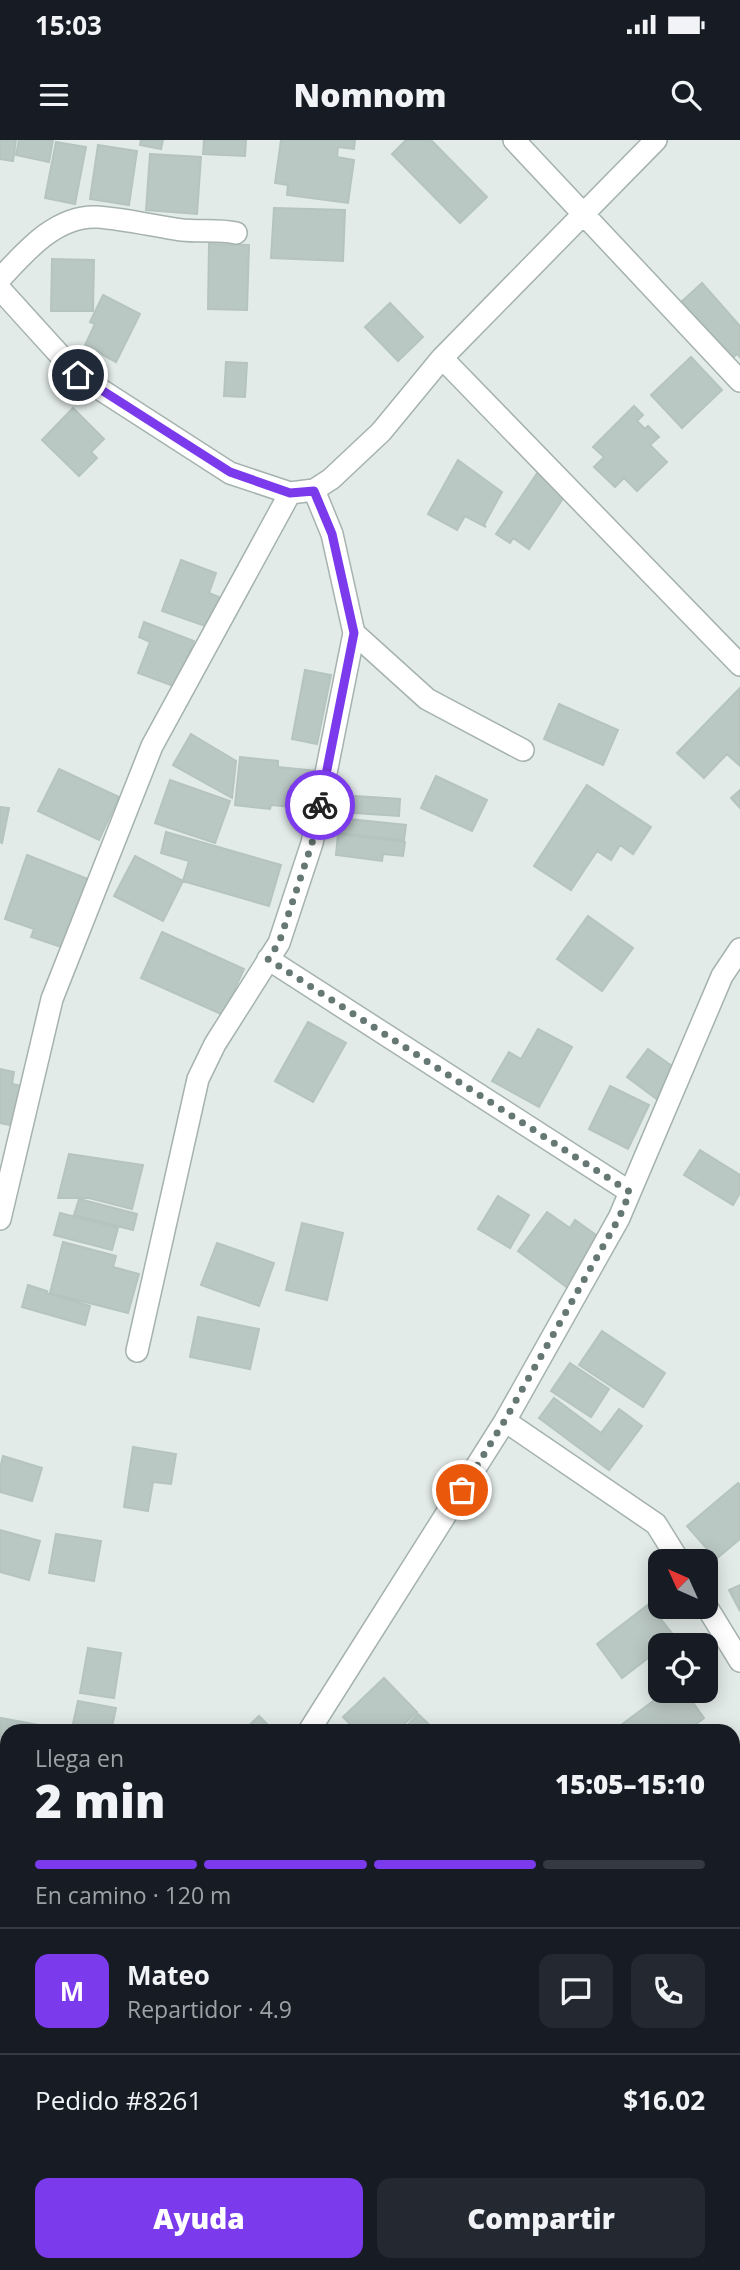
<!DOCTYPE html>
<html lang="es">
<meta charset="utf-8">
<style>
:root{--surface:#171b24;--page:#242831;--text:#f1f3f6;--muted:#9ea1a6;--line:#363941;--accent:#7c3aed}
body{margin:0;font-family:"Open Sans",sans-serif;background:var(--page);color:var(--text);height:100vh;display:flex;flex-direction:column;font-size:26px;white-space:nowrap}
*{box-sizing:border-box;margin:0}
p{font-size:23px;color:var(--muted)}
.icon{flex:none;width:38px;height:38px;fill:none;stroke:currentColor;stroke-width:2;stroke-linecap:round;stroke-linejoin:round}
.map{position:relative;flex:1;overflow:hidden}
.side{position:absolute;left:0px;top:1584px;width:740px;height:548px;display:flex;flex-direction:column;background:var(--surface);border-radius:21px 21px 0 0;box-shadow:0 4px 18px #0003}
.side>*{flex:none}
.needle{width:46px;rotate:315deg}
.fabs{position:absolute;left:648px;top:1409px;display:grid;gap:14px}
.fabs a{display:grid;place-items:center;width:70px;height:70px;border-radius:14px;background:var(--surface);box-shadow:0 4px 18px #0003;font-size:35px}
.pin{position:absolute;display:grid;place-items:center;width:60px;height:60px;color:#fff;margin:-30px;border:4px solid #fff;border-radius:50%;box-shadow:0 2px 7px #0007}
.courier{position:absolute;display:grid;place-items:center;width:70px;height:70px;margin:-35px;border:5px solid #7c3aed;border-radius:50%;background:#fff;color:#222;box-shadow:0 2px 9px #0007}
.headline em{font-style:normal;font-weight:800}
.headline div{display:flex;flex-direction:column-reverse}
.headline{display:flex;align-items:center;justify-content:space-between;height:119px;padding:0 35px}
h1{font-size:46px;font-weight:800;line-height:52px}
.bar{display:grid;grid-template-columns:repeat(4,1fr);gap:10px 7px;align-content:center;height:84px;padding:0 35px}
.bar i{height:9px;border-radius:5px;background:var(--line)}
.bar .on{background:var(--accent)}
.bar p{grid-column:span 4}
.line{display:flex;align-items:center;gap:18px;padding:0 35px;border-top:2px solid var(--line)}
.line div{flex:1}
.round{display:grid;place-items:center;flex:none;width:74px;height:74px;border-radius:14px;background:var(--page)}
.primary-button{display:flex;gap:14px;margin-top:auto;padding:14px 35px}
.primary-button a{flex:1;height:80px;border-radius:14px;background:var(--accent);color:#fff;font-size:28px;font-weight:800;line-height:80px;text-align:center}
.primary-button a+a{background:var(--page);color:var(--text)}
.status{display:flex;justify-content:space-between;align-items:center;height:49px;padding:0 35px;background:var(--surface);direction:ltr}
.status svg{height:19px;fill:currentColor}
header{display:flex;justify-content:space-between;align-items:center;height:91px;padding:0 35px;background:var(--surface);font-size:32px;font-weight:800}
.map>svg:first-child{display:block}
.building{fill:#bac8c4;stroke:#b5c4bf;stroke-width:2}
.lines{fill:none;stroke-linecap:round;stroke-linejoin:round}
.minor-casing{stroke:#a5b2af;stroke-width:24}
.minor{stroke:#fff;stroke-width:21}
.done{stroke:#667874;stroke-width:7;stroke-dasharray:0 12.6}
.route{stroke:#7c3aed;stroke-width:9}
</style>
<div class="status"><b>15:03</b><svg viewBox="0 0 49 12"><path d="M0 12V9h3v3zM5 12V6h3v6zM10 12V3h3v9zM15 12V0h3v12zM26 1h20v11H26zM47 4h2v5h-2z"/></svg></div>
<header><svg class="icon" aria-label="menu" viewBox="0 0 24 24"><path d="M4 6h16M4 12h16M4 18h16"/></svg>Nomnom<svg class="icon" aria-label="search" viewBox="0 0 24 24"><circle cx="10" cy="10" r="6"/><path d="M15 15l6 6"/></svg></header>
<div class="map">
<svg width="740" height="2130" viewBox="0 0 740 2130">
<rect width="100%" height="100%" fill="#e2ebe8"/>
<path class="building" d="M0 0H16L13 21 0 19Z
M19 0H53L49 22 16 15Z
M141 0H163L161 9 140 5Z
M204 0H246L245 16 203 14Z
M281 0H355L354 9 338 7 337 17 354 20 348 63 287 55 288 45 275 43Z
M406 0H431L487 57 460 83 392 14Z
M56 2 86 7 75 64 45 58Z
M98 5 137 11 129 65 90 59Z
M150 14 201 17 197 74 146 70Z
M274 68 345 70 343 121 271 118Z
M209 104 249 105 247 170 208 169Z
M52 119 94 120 93 171H51Z
M702 143 740 186V217L737 214 730 220 680 163Z
M103 155 140 174 116 222 85 205 95 184 90 182Z
M390 163 423 197 398 221 365 187Z
M691 217 722 250 682 288 651 255Z
M226 222 247 223 245 257 224 256Z
M634 266 643 275 637 281 645 289 648 286 659 297 650 305 667 322 637 351 624 338 615 347 594 327 604 317 593 307Z
M73 268 104 299 91 312 97 318 79 336 42 300Z
M458 320 502 352 484 385 486 387 465 376 457 390 428 374Z
M538 332 566 354 529 409 513 398 510 403 496 394Z
M181 420 216 433 209 453 219 457 208 487 162 471Z
M144 482 194 501 176 547 138 533 150 502 139 497Z
M305 530 331 535 317 604 292 599Z
M739 549 740 626 727 614 704 638 677 613Z
M559 564 618 590 603 625 544 599Z
M191 594 236 621 232 658 173 625Z
M240 617 278 621V627L317 631 313 669 271 665 270 669 235 665Z
M59 629 119 657 99 700 38 671Z
M436 636 487 660 472 691 421 668Z
M170 640 230 661 215 703 155 683Z
M587 645 651 687 633 714 620 705 611 720 597 711 571 750 534 726Z
M740 650V668L731 658Z
M340 655 400 659 399 676 339 672Z
M0 667 9 668 2 703 0 702Z
M339 678 406 685 404 700 338 693Z
M166 692 281 725 269 766 183 741 189 721 161 713Z
M338 694 405 702 403 716 383 714 382 721 336 715Z
M27 715 88 739 64 808 31 797 34 789 5 779Z
M135 716 183 741 163 781 114 756Z
M588 776 633 808 602 851 557 819Z
M162 792 244 829 223 875 141 838Z
M308 882 346 903 313 962 275 941Z
M538 889 572 907 539 967 492 941 509 912 521 919Z
M648 909 679 931 658 960 627 937Z
M0 929 14 932 12 944 27 947 19 987 0 983Z
M610 946 649 965 628 1009 589 989Z
M700 1010 740 1035V1053L733 1065 684 1035Z
M69 1014 143 1025 132 1069 89 1058H58Z
M498 1056 529 1075 510 1108 478 1089Z
M79 1059 137 1074 133 1090 74 1075Z
M547 1072 570 1088 575 1080 603 1100 568 1148 518 1111Z
M60 1073 118 1088 112 1110 54 1095Z
M302 1083 343 1093 327 1160 286 1150Z
M63 1102 116 1116 113 1127 139 1134 128 1173 50 1153Z
M217 1103 274 1123 259 1166 201 1145Z
M28 1145 47 1151 46 1153 90 1166 85 1185 22 1167Z
M198 1177 259 1189 250 1229 190 1217Z
M602 1191 665 1233 643 1267 579 1225Z
M570 1223 609 1249 591 1277 551 1251Z
M554 1258 601 1293 619 1269 642 1286 609 1330 539 1278Z
M133 1307 176 1314 171 1344 153 1342 148 1371 124 1367Z
M3 1316 42 1328 32 1361 0 1352V1328Z
M738 1343 740 1345V1399L716 1419 687 1386Z
M0 1390 40 1401 29 1440 0 1432Z
M56 1394 101 1401 94 1441 49 1433Z
M740 1445V1471L729 1450Z
M649 1464 675 1497 665 1505H660V1509L622 1538 597 1504Z
M88 1508 121 1513 114 1558 80 1553Z
M384 1538 417 1572 397 1591H357L343 1577Z
M668 1550H684L704 1578 687 1591H613Z
M78 1561 116 1568 111 1591 73 1584Z
M418 1574 435 1590 402 1591Z
M259 1576 274 1591H243Z
M1 1578 39 1585 38 1591H7V1633L0 1632Z
M740 1688V1722L733 1718V1699Z
M740 1902V1943L739 1944 733 1931V1905Z
M41 2124H83L85 2127 81 2130H45Z
M242 2124H288L294 2130H249Z
M587 2124H628L631 2130H589Z"/>
<g class="lines">
<defs>
<path id="minor" d="M514 0 740 241
M0 139C25 112 56 75 97 77 126 79 153 86 182 90 200 92 218 89 236 93
M0 149 78 235 230 333 290 353 314 350 331 339 381 292 442 218 656 0
M442 218 740 525
M354 493 427 559 523 610
M268 819 630 1052
M0 1079 52 859 152 606 290 353
M137 1211 198 939 215 904 279 803 312 703 354 493 332 394 314 350
M505 1281 656 1384 679 1421
M705 1464 740 1521
M309 1591 505 1281 619 1078 722 836 740 809
M0 1963 7 1966
M733 1980 740 1977
M0 2042 7 2032
M210 2130 213 2124
M542 2130 546 2124"/>
</defs>
<use href="#minor" class="minor-casing"/>
<use href="#minor" class="minor"/>
</g>
<g class="lines">
<path class="done" d="M320 665 312 703 279 803 268 819 630 1052 619 1078 505 1280 462 1350"/>
<path class="route" d="M78 235 230 332 290 353 314 351 332 394 354 493 320 665"/>
</g>
</svg>
<div class="fabs">
<a><svg class="needle" viewBox="-14 -14 28 28"><path d="M0-13l5 13h-10z" fill="#e53935"/><path d="M0 13l5-13h-10z" fill="#9ea1a6"/></svg></a>
<a><svg class="icon" aria-label="locate" viewBox="0 0 24 24"><circle cx="12" cy="12" r="6"/><path d="M12 2v4M12 18v4M2 12h4M18 12h4"/></svg></a>
</div>
<div class="pin" style="left:462px;top:1350px;background:#ea580c"><svg class="icon" aria-label="bag" viewBox="0 0 24 24"><path d="M5 8h14l-1 12H6zM9 8a3 3 0 0 1 6 0"/></svg></div>
<div class="pin" style="left:78px;top:235px;background:#1f2937"><svg class="icon" aria-label="home" viewBox="0 0 24 24"><path d="M3 11l9-7 9 7M6 9v11h12V9"/></svg></div>
<div class="courier" style="left:320px;top:665px"><svg class="icon" aria-label="bike" viewBox="0 0 24 24"><circle cx="6" cy="16" r="4"/><circle cx="18" cy="16" r="4"/><path d="M6 16l4-8h5l3 8M10 8l3 8H6M13 5h3"/></svg></div>
<section class="side">
<div class="headline"><div><h1>2 min</h1><p>Llega en</p></div><em>15:05–15:10</em></div>
<div class="bar"><i class="on"></i><i class="on"></i><i class="on"></i><i></i><p>En camino · 120 m</p></div>
<div class="line" style="height:126px"><b class="round" style="background:var(--accent);color:#fff">M</b><div><b>Mateo</b><p>Repartidor · 4.9</p></div><a class="round"><svg class="icon" aria-label="chat" viewBox="0 0 24 24"><path d="M4 5h16v11H9l-5 4z"/></svg></a><a class="round"><svg class="icon" aria-label="phone" viewBox="0 0 24 24"><path d="M5 4h4l2 5-3 2q2 4 5 5l2-3 5 2v4C11 20 4 13 5 4z"/></svg></a></div>
<div class="line" style="height:91px"><div>Pedido #8261</div><b>$16.02</b></div>
<div class="primary-button"><a>Ayuda</a><a>Compartir</a></div>
</section>
</div>
